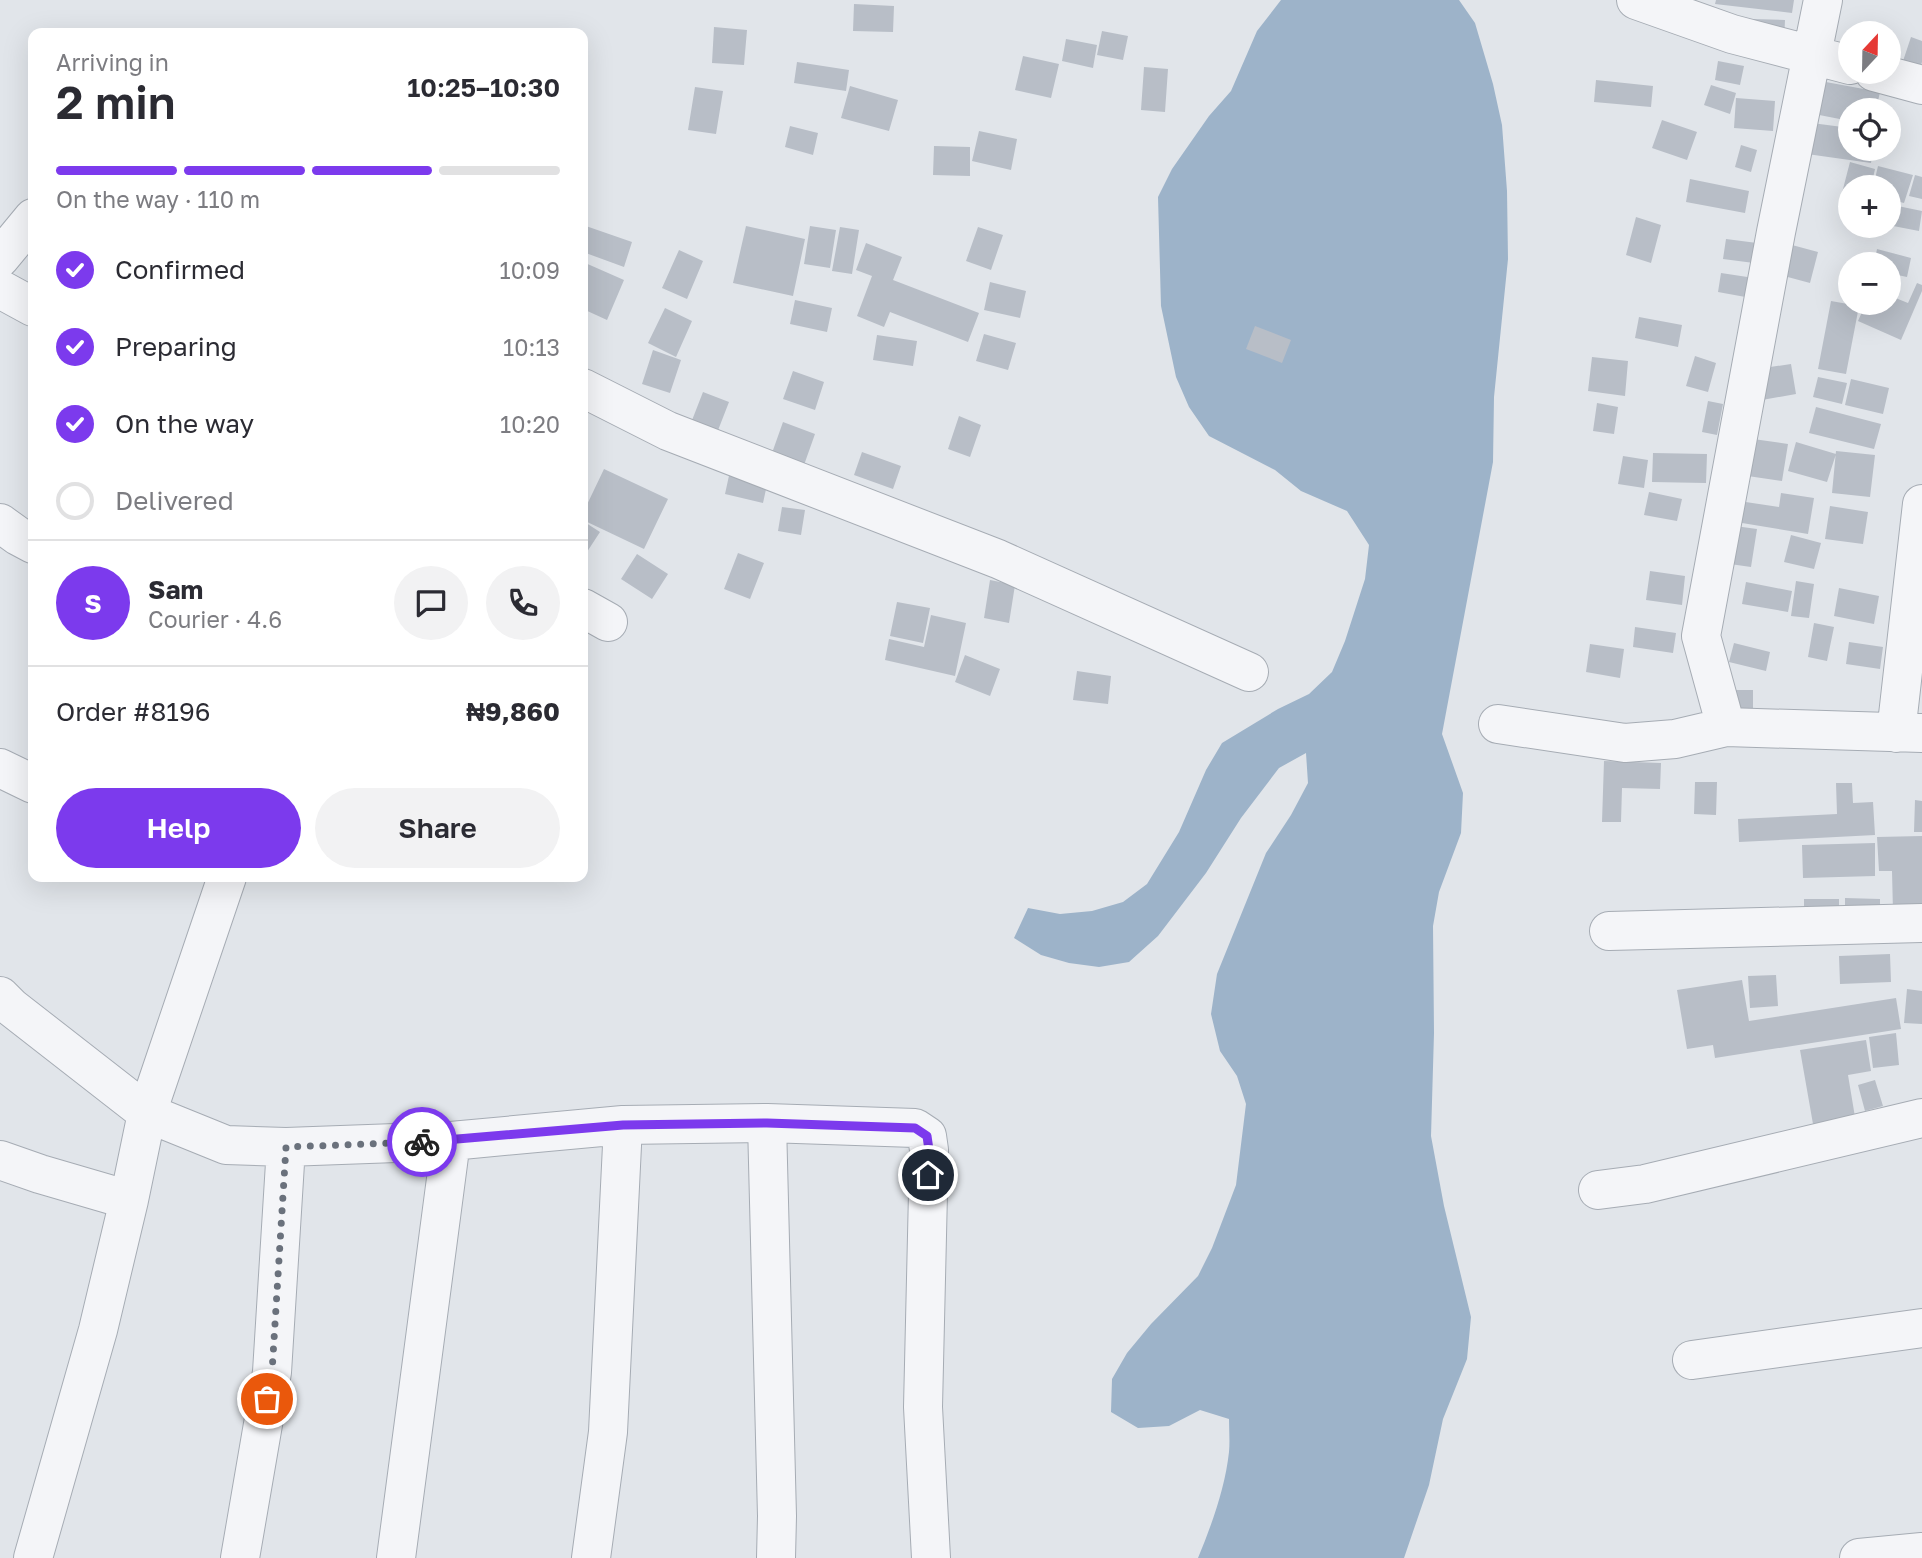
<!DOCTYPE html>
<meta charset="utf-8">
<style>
:root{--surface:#fff;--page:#f2f2f3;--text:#2b2b33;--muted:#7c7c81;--line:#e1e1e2;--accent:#7c3aed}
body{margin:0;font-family:"Golos Text",sans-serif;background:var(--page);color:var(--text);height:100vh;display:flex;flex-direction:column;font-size:26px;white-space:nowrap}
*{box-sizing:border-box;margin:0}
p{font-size:23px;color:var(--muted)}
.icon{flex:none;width:38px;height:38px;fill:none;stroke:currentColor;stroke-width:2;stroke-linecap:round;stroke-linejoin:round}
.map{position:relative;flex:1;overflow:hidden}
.panel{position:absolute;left:28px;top:28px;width:560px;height:854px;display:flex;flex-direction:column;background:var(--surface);border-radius:14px;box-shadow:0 7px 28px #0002}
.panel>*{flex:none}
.needle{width:46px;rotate:22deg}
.controls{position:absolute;left:1838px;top:21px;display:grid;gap:14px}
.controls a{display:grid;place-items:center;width:63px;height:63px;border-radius:50%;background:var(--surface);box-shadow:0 7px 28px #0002;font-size:35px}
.pin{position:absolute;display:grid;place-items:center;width:60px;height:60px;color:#fff;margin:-30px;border:4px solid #fff;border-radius:50%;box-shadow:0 2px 7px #0007}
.courier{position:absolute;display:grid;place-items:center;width:70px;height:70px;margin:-35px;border:5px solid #7c3aed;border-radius:50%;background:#fff;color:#222;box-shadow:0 2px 9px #0007}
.head em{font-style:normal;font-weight:600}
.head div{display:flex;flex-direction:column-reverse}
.head{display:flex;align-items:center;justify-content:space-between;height:119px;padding:0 28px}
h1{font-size:46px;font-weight:600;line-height:52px}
.bar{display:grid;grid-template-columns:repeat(4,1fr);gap:10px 7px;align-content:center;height:84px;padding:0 28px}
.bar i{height:9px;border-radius:5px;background:var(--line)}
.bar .selected{background:var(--accent)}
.bar p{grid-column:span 4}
.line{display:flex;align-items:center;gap:18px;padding:0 28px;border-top:2px solid var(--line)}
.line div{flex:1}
.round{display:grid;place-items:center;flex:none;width:74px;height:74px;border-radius:37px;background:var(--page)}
ol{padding:0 28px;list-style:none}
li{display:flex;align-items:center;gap:21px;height:77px}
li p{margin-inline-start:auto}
li .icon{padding:7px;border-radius:50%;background:var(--accent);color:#fff;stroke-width:4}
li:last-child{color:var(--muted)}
li i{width:38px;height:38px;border:4px solid var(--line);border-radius:50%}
.primary-button{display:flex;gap:14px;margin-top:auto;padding:14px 28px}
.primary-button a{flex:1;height:80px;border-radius:42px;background:var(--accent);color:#fff;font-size:28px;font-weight:600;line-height:80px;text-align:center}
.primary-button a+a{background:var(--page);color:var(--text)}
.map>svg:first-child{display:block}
.water{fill:#9db3c9}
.building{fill:#b8bec7}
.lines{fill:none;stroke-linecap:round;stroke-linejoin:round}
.minor-casing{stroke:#a6acb4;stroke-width:40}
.minor{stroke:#f4f5f8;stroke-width:38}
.done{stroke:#6a717c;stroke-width:7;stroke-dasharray:0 12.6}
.route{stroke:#7c3aed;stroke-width:9}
</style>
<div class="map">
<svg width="1922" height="1558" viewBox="0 0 1922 1558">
<rect width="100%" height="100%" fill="#e1e5ea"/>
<path class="water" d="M1281 0H1459L1475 23 1493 84 1502 125 1507 191 1508 259 1494 397 1493 462 1442 734 1463 793 1461 833 1439 892 1433 926 1434 1033 1431 1136 1444 1206 1471 1317 1467 1359 1443 1419 1429 1485 1404 1558H1198C1212 1524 1225 1488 1229 1452 1230 1441 1229 1430 1229 1419L1200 1410 1169 1426 1138 1428 1111 1412 1112 1379 1127 1353 1151 1324 1198 1276 1212 1248 1236 1185 1246 1104 1237 1076 1220 1051 1211 1014 1217 974 1266 853 1291 815 1308 783 1306 753 1279 768 1241 818 1206 873 1158 936 1129 962 1099 967 1069 963 1041 955 1014 938 1028 908 1060 914 1092 911 1123 902 1147 884 1179 832 1206 770 1222 743 1278 709 1309 694 1332 672 1345 641 1365 579 1369 545 1347 511 1301 491 1275 470 1209 436 1189 407 1176 377 1161 306 1158 197 1172 169 1209 116 1231 91 1257 31Z"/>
<path class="building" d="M1716 0H1794L1792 13 1715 4Z
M854 4 894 6 893 32 853 31Z
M1752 19 1785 20 1784 42 1752 41Z
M714 27 747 30 744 65 712 63Z
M1102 31 1128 36 1123 60 1097 55Z
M1911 37 1922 41V62L1920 68 1903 61Z
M1066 39 1097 45 1093 68 1062 61Z
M1023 56 1059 64 1051 98 1015 90Z
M1718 61 1744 66 1740 85 1715 80Z
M797 62 849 70 846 91 794 83Z
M1144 67 1168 69 1165 112 1141 110Z
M1596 80 1653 86 1651 107 1594 102Z
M1815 80 1880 92 1876 110H1850V121L1809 113Z
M1711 85 1736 93 1730 114 1704 105Z
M850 86 898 100 889 131 841 118Z
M695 87 723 91 716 134 688 130Z
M1736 98 1775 101 1773 131 1734 128Z
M1662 120 1697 132 1687 160 1652 148Z
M1812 123 1850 128V149H1873L1871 163 1807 154Z
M790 126 818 133 813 155 785 147Z
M979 131 1017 139 1011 170 972 161Z
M1741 145 1757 150 1751 172 1735 167Z
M934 146 970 147V176L933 175Z
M1850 162 1875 169 1871 187H1850V212L1838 208Z
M1878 166 1913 175 1904 203 1888 199V187H1873Z
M1915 175 1922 177V199L1909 196Z
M1690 179 1749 191 1745 213 1686 202Z
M1888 204 1922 211 1919 231 1888 225Z
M1636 217 1661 225 1651 263 1626 255Z
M583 225 632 242 624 267 583 252Z
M746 226 805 239 793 296 733 283Z
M810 226 836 230 830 268 804 264Z
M840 227 859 230 852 274 832 271Z
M978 227 1003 235 991 270 966 261Z
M1726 239 1757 243 1754 263 1723 259Z
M866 243 902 257 893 280 979 313 968 342 890 312 884 327 857 316 872 276 856 270Z
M1792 245 1818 252 1810 283 1784 276Z
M1877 249 1911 258 1907 277 1888 273V264H1874Z
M679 250 703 261 687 299 662 288Z
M583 262 624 280 607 320 583 309Z
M1721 273 1754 278 1751 298 1718 292Z
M990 282 1026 291 1020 318 984 310Z
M1917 283 1922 285V291L1901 340 1858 321 1866 303H1888V295L1908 303Z
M795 300 832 308 827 332 790 324Z
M1831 301 1859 306 1846 374 1818 369Z
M665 308 692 321 676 357 648 343Z
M1639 317 1682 325 1678 347 1635 338Z
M1255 326 1291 340 1282 363 1246 349Z
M984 334 1016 343 1008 370 976 361Z
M877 335 917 341 913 366 873 360Z
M653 350 681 360 670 393 642 384Z
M1695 356 1716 363 1708 392 1686 386Z
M1592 357 1628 361 1625 396 1588 391Z
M1791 364 1796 394 1762 400 1757 369Z
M793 371 824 382 815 410 783 399Z
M1818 377 1847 383 1842 404 1813 397Z
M1851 379 1889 388 1883 414 1845 405Z
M703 392 729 402 715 438 689 428Z
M1708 401 1723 404 1717 435 1702 432Z
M1597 403 1618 407 1614 434 1593 431Z
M1816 407 1881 424 1874 449 1809 433Z
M959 416 981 425 970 457 948 449Z
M783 422 815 434 804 465 772 453Z
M1746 438 1788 444 1782 481 1741 475Z
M1796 442 1836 454 1827 482 1788 471Z
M1836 451 1875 455 1870 497 1832 493Z
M862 452 901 466 893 489 854 475Z
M1653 453 1707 454 1706 483 1652 482Z
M1623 456 1648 460 1644 488 1618 484Z
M604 469 668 499 644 549 583 520V513Z
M730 471 768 480 763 503 725 494Z
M1649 492 1682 499 1677 521 1644 515Z
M1781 493 1814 498 1808 534 1736 522 1739 501 1779 507Z
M1830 506 1868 512 1863 544 1825 539Z
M782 507 805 510 801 535 778 531Z
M583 521 600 532 585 555 583 554Z
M1735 526 1757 529 1751 567 1730 564Z
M1791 535 1821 543 1814 569 1784 562Z
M738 553 764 563 750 599 724 589Z
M637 554 668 574 652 599 621 579Z
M1650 571 1685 576 1682 605 1646 600Z
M990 580 1015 585 1009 623 984 618Z
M1796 581 1814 584 1809 618 1791 616Z
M1746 582 1792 591 1788 612 1742 604Z
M1839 588 1879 596 1874 624 1834 616Z
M897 602 930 608 923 643 890 636Z
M931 615 966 623 955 676 885 660 889 639 924 647Z
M1814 623 1834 627 1827 661 1808 657Z
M1635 627 1676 633 1673 653 1633 647Z
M1849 642 1883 647 1880 669 1846 664Z
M1734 643 1770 652 1766 671 1729 662Z
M1590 644 1624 649 1620 678 1586 672Z
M965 655 1000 669 990 696 955 682Z
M1077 671 1111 676 1108 704 1073 700Z
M1724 690H1753V714L1724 715Z
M1604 761 1661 763 1660 789 1622 788 1621 822H1602Z
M1695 782H1717L1716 815 1694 814Z
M1836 783H1852L1853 803 1873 802 1875 835 1739 842 1738 819 1837 814Z
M1915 800 1922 801V832H1914Z
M1922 836V911L1893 912 1892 871H1879L1877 837Z
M1875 843V876L1803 878 1802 845Z
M1845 898 1880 899V920L1845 919Z
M1804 899H1839V919H1804Z
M1890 954 1891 982 1840 984 1839 956Z
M1776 975 1778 1006 1750 1008 1748 976Z
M1742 980 1749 1021 1896 998 1901 1029 1715 1058 1713 1045 1687 1049 1677 990Z
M1907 989 1922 991V1024L1904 1023Z
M1896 1033 1899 1065 1873 1068 1869 1037Z
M1866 1040 1871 1071 1848 1075 1855 1117 1813 1124 1800 1050Z
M1875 1080 1883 1106 1865 1111 1858 1085Z"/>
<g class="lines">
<defs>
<path id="minor" d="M1636 0 1732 34 1850 65
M1874 72 1922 85
M0 258 33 218
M0 289 33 307
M583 388 668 431 998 559 1249 672
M0 523 18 536 33 544
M583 608 608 622
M1498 724 1625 743 1675 739 1726 727 1922 733
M1726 727 1701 636 1776 232 1823 0
M1896 733 1922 504
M0 768 33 784
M1609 931 1922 923
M0 996 11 1007 147 1113 226 1145 286 1147 451 1141 623 1125 767 1123 915 1128 927 1136 929 1150 923 1407 931 1558
M767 1123 777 1516 776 1558
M0 1160 40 1174 129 1200
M1598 1190 1645 1184 1922 1118
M1692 1360 1922 1328
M33 1558 98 1330 129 1200 147 1113 227 877
M240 1558 272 1372 286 1147
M396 1558 451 1141
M591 1558 608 1432 623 1125
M1859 1558 1922 1552"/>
</defs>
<use href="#minor" class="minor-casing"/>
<use href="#minor" class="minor"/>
</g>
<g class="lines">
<path class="done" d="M267 1399 272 1372 286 1147 422 1142"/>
<path class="route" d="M422 1142 623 1125 767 1123 915 1128 927 1136 929 1150 928 1175"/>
</g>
</svg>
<div class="controls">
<a><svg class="needle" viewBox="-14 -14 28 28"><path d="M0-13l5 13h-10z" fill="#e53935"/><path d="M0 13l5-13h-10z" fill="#7c7c81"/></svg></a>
<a><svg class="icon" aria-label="locate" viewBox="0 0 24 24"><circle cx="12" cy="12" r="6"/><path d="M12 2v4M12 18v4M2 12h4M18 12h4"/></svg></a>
<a>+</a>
<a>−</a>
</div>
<div class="pin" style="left:267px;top:1399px;background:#ea580c"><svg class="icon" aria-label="bag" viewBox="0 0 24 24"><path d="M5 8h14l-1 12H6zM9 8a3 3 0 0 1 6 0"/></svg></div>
<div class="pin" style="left:928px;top:1175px;background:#1f2937"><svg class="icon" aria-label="home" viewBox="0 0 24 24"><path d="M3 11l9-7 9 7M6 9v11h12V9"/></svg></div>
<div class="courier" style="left:422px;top:1142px"><svg class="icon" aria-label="bike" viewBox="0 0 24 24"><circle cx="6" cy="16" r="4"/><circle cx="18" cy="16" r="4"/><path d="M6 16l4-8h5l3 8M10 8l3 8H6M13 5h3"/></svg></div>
<section class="panel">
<div class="head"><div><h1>2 min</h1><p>Arriving in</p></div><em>10:25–10:30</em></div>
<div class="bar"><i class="selected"></i><i class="selected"></i><i class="selected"></i><i></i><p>On the way · 110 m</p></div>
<ol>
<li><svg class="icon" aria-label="check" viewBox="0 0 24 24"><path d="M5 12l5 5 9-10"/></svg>Confirmed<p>10:09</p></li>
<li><svg class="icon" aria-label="check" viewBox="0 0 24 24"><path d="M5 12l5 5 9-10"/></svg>Preparing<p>10:13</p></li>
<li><svg class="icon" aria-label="check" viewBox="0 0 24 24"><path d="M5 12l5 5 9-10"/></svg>On the way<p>10:20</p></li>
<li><i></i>Delivered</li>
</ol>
<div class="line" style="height:126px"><b class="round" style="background:var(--accent);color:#fff">S</b><div><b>Sam</b><p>Courier · 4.6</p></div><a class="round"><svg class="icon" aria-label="chat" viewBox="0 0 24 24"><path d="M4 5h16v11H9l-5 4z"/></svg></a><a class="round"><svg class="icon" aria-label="phone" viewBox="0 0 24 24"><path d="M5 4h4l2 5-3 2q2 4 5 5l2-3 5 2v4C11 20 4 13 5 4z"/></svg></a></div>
<div class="line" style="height:91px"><div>Order #8196</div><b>₦9,860</b></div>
<div class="primary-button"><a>Help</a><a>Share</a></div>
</section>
</div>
